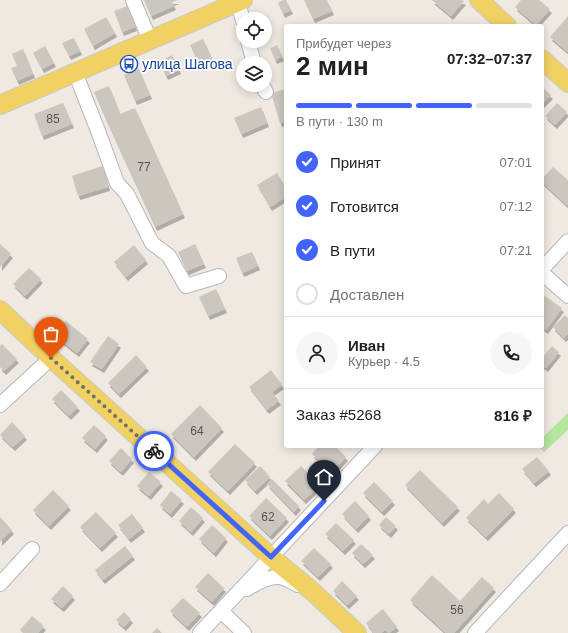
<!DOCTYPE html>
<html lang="ru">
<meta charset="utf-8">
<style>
:root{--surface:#fff;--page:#f6f6f6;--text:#202124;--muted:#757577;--line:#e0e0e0;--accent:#4264fb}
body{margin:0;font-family:Helvetica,sans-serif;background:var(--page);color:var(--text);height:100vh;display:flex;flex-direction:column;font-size:15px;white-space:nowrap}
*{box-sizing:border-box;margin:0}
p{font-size:13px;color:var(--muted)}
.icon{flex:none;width:22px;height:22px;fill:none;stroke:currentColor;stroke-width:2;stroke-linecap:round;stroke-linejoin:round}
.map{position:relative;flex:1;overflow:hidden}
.side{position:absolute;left:284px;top:24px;width:260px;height:424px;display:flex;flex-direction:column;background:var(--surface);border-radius:4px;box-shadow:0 2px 10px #0003}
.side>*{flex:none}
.buttons{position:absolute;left:236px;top:12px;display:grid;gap:8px}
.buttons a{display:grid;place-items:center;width:36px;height:36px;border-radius:50%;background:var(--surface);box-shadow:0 2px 10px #0003;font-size:20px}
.pin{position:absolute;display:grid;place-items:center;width:34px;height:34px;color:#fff;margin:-41px -17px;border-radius:50% 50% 50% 0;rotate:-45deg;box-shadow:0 0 4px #0007}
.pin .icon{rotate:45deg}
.courier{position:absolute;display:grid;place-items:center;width:40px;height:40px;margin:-20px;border:3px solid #4264fb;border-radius:50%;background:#fff;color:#222;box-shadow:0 1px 5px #0007}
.overview em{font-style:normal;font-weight:700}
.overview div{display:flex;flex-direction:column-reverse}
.overview{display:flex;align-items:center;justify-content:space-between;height:68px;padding:0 12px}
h1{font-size:26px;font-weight:700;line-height:30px}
.bar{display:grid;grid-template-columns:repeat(4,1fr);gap:6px 4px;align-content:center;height:48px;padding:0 12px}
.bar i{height:5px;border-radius:3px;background:var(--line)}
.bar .current{background:var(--accent)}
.bar p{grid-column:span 4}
.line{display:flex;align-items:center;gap:10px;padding:0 12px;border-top:1px solid var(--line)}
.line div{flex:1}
.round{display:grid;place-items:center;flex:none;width:42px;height:42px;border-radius:21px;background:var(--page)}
ol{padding:0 12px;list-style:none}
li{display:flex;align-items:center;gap:12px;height:44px}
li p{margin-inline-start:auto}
li .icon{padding:4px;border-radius:50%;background:var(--accent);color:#fff;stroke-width:4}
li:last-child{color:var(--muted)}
li i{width:22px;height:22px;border:2px solid var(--line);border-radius:50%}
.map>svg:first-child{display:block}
.green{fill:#b6e59e}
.building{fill:#cbc7bf;filter:url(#shadow)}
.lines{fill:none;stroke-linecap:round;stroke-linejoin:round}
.minor-casing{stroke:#b4b7c1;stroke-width:16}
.major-casing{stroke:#c9c9c9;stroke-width:20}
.minor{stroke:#fff;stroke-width:14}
.major{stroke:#f2d163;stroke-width:18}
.done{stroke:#726f6d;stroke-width:4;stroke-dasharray:0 7.2}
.route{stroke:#4264fb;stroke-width:5}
.labels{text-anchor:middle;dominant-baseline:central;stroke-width:3.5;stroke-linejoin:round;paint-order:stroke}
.number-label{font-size:12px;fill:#555452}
.transit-label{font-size:14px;fill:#164399;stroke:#fff;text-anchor:start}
</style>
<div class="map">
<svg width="568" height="633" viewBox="0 0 568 633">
<defs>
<filter id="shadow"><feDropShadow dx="2" dy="4" stdDeviation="0" flood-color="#0004"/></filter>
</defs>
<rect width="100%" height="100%" fill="#efe9e1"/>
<path class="green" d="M568 413V430L544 452 538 446H542V438Z"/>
<path class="building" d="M144 0H178L172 2 174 6 151 16Z
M283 0H286L291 10 283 14 278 3Z
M304 0H327L332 11 313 19Z
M432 0H462L464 1 451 16Z
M521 0H539L550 9 536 25 515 7Z
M127 6 135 27 122 32 114 11Z
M568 16V52L550 37Z
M106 17 115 33 93 46 84 29Z
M74 38 80 51 69 56 62 43Z
M203 39 213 61 200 67 190 45Z
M277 45 282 57 275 60 270 48Z
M45 46 54 63 42 69 33 53Z
M23 49 33 74 17 81 11 68 17 66 12 54Z
M172 55 179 70 166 76 159 62Z
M139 69 150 95 135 101 124 75Z
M109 86 120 114 135 108 183 214 155 227 106 120 94 92Z
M542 87 551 95 542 104Z
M286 89V121L280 123 271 93Z
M63 103 72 124 42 136 34 114Z
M557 103 567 112 555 125 545 116Z
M261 107 267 123 241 134 234 118Z
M102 166 108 187 78 196 72 176Z
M553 167 568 180V206L542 182V179Z
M277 173 286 188V197L270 207 257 185Z
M0 244 11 254 0 267Z
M195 244 204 264 187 271 178 252Z
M134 245 146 260 126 277 114 262Z
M252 252 258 266 242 273 236 258Z
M29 268 41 279 25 296 13 284Z
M216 289 225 309 208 316 199 297Z
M545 296 562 308 546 330 542 327V301Z
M565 315 568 318V334L564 338 553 327Z
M66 321 88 339 77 353 54 335Z
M108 336 119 344 102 369 90 362Z
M2 344 17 359 4 371 0 367V346Z
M552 346 559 352 546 368 542 365V358Z
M136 355 147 367 119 394 108 383Z
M271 370 282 385 272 392 279 401 267 410 249 387Z
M61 390 78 407 69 416 52 399Z
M200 405 222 428 194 457 171 434Z
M12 422 25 436 13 447 0 435Z
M94 425 106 436 95 449 82 438Z
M235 444 255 463 228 491 208 472Z
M319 446H335L346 457 331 473 312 454Z
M121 448 132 459 121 472 109 461Z
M537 457 549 471 534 483 522 469Z
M260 466 270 477 255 491 245 480Z
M301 466 320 485 304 500 285 481Z
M420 470 458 507 442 523 405 485Z
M149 472 161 482 149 496 137 486Z
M272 479 299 506 294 512 267 484Z
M374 482 393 501 382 512 363 493Z
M53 490 69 506 49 526 33 510Z
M171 491 182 500 170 514 160 505Z
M499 493 514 509 486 537 466 518 484 499 488 504Z
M266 498 287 518 270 536 249 516Z
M355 501 369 516 356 529 342 514Z
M191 507 203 518 191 532 179 521Z
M96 512 116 533 100 548 80 527Z
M132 514 143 528 129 539 118 525Z
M0 517 12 530 0 542Z
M386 517 396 526 389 534 379 525Z
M336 523 354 540 343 551 325 534Z
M212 525 226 538 214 553 199 539Z
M361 544 373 555 363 564 352 553Z
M125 546 133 556 103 580 95 570Z
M314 548 331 564 318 577 301 561Z
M208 573 224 588 212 602 195 587Z
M432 575 460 601 482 577 494 588 454 633H446L410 600Z
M342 581 357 596 347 605 333 591Z
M63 586 73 596 62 608 51 599Z
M183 598 200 613 187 627 170 611Z
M383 609 397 627 389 633 385 630 381 633H374L366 623Z
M124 612 131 619 124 627 116 620Z
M32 616 44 626 38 633H23L20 630Z
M157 628 162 633H152Z"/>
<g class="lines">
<defs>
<path id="minor" d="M133 0 150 40
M238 2 243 21
M248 41 254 63
M75 72 98 131 117 183 127 194 152 243 169 256 186 286 219 276
M262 85 266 92
M542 269 568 241
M542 273 568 296
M0 405 51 358
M0 584 32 549
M247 589C256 583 269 576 280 577 286 578 293 583 298 585
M221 611 244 633
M200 633 375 446
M475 633 568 533"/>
<path id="major" d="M479 0 507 26
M542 59 568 83
M0 105 243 0
M0 310 51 358 271 557 312 591 357 633"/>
</defs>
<use href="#minor" class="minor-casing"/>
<use href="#major" class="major-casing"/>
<use href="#minor" class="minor"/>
<use href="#major" class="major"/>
</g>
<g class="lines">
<path class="done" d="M51 358 154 451"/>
<path class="route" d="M154 451 271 557 324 501"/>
</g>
<defs>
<symbol id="bus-ring" viewBox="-11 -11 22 22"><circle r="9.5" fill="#fff" stroke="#1a4fb4" stroke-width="1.5"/><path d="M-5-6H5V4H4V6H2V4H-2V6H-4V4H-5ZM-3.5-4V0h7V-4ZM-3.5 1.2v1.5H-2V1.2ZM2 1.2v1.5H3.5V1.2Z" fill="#1a4fb4"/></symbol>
</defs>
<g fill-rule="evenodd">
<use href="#bus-ring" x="119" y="54" width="20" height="20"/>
</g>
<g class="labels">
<g class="number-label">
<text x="53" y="119">85</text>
<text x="144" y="167">77</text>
<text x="197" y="431">64</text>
<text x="268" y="517">62</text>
<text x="457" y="610">56</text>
</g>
<g class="transit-label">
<text x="142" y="64">улица Шагова</text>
</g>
</g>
</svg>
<div class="buttons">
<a><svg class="icon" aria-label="locate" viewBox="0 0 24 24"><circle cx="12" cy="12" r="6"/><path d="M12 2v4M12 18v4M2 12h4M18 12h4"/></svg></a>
<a><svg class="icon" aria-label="layers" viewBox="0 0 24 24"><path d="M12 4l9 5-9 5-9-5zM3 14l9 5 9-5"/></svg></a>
</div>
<div class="pin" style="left:51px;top:358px;background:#ea580c"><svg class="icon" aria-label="bag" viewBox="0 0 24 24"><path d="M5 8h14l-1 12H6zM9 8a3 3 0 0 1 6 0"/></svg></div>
<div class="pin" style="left:324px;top:501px;background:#1f2937"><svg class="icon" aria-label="home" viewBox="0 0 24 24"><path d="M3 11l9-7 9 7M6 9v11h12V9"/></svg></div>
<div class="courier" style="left:154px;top:451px"><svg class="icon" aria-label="bike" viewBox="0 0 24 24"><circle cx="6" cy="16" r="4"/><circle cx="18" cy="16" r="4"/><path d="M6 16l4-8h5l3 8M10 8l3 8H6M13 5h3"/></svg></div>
<section class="side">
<div class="overview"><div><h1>2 мин</h1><p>Прибудет через</p></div><em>07:32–07:37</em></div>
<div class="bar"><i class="current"></i><i class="current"></i><i class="current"></i><i></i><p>В пути · 130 m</p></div>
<ol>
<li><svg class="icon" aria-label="check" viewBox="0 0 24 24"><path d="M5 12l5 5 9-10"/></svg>Принят<p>07:01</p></li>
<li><svg class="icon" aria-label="check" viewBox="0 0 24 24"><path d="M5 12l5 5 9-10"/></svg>Готовится<p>07:12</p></li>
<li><svg class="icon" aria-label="check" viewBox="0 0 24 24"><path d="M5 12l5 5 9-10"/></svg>В пути<p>07:21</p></li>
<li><i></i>Доставлен</li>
</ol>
<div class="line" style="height:72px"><a class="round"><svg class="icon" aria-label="person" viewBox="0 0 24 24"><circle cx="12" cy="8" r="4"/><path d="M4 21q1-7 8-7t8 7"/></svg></a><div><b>Иван</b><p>Курьер · 4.5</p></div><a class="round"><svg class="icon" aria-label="phone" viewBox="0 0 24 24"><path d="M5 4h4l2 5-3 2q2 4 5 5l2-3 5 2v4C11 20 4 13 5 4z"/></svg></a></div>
<div class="line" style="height:52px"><div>Заказ #5268</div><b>816 ₽</b></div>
</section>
</div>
